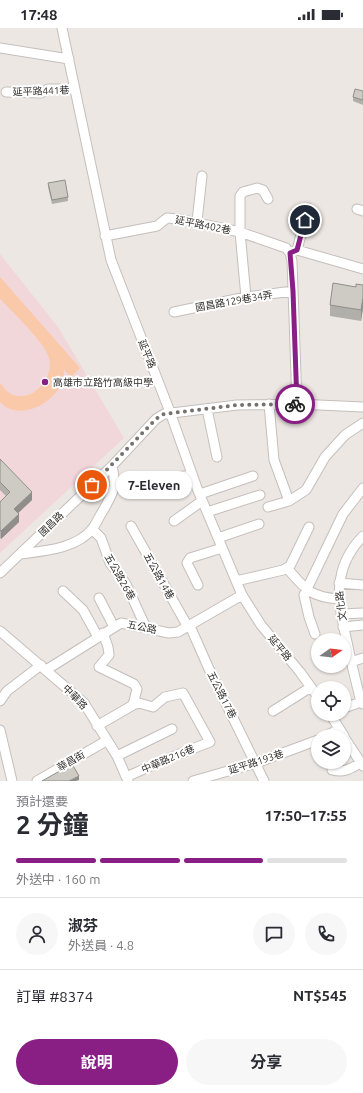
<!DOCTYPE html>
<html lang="zh-TW">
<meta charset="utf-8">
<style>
:root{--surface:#fff;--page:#f7f7f7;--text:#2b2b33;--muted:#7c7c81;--line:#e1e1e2;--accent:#891f85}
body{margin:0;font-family:Ubuntu,"Noto Sans TC",sans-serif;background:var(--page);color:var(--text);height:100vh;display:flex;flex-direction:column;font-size:15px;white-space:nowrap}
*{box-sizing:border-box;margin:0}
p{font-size:13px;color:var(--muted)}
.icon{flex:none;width:22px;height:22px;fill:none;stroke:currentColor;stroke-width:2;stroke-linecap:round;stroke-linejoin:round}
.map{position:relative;height:753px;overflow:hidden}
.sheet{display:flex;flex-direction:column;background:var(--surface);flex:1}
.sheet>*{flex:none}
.needle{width:26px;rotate:76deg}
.fabs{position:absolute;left:311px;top:605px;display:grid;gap:8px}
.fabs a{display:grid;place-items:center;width:40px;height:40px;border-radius:50%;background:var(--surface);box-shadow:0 1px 3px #0004;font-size:20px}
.pin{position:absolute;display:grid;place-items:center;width:34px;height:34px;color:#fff;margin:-17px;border:2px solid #fff;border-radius:50%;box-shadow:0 1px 4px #0007}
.courier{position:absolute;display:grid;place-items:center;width:40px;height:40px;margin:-20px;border:3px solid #891f85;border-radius:50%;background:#fff;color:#222;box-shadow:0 1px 5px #0007}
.bubble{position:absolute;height:28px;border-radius:14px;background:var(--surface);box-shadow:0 1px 3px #0004;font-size:13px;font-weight:700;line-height:28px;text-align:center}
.head em{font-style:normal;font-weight:700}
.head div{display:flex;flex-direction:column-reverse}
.head{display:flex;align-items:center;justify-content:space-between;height:68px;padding:0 16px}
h1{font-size:26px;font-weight:700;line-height:30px}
.bar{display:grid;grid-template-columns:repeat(4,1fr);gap:6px 4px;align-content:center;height:48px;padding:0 16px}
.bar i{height:5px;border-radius:3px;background:var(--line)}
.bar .active{background:var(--accent)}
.bar p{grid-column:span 4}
.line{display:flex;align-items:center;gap:10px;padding:0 16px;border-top:1px solid var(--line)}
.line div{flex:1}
.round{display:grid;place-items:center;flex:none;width:42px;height:42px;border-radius:21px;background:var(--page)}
.button{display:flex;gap:8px;margin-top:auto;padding:8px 16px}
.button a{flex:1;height:46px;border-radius:24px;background:var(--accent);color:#fff;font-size:16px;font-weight:700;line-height:46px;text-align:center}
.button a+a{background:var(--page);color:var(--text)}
.status{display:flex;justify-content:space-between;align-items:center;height:28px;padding:0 20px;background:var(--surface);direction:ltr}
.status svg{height:11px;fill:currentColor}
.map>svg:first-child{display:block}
.education{fill:#f2d7da}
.green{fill:#fac9aa}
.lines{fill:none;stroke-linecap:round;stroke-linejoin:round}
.minor-casing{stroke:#c5bfbc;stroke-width:11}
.minor{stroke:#fff;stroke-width:9}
.wall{fill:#b1afa9}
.shaded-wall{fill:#908e8a}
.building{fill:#cecbc5;stroke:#908e8a}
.done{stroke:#74716e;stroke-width:4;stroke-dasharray:0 7.2}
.route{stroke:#891f85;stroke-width:5}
.poi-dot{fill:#891f85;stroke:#fff;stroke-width:1.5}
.labels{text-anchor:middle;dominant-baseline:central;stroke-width:4;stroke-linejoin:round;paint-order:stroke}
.street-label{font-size:10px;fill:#33312f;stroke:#fff}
.poi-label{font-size:10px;fill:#33312f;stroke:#fff;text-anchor:start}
</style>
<div class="status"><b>17:48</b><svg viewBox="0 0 49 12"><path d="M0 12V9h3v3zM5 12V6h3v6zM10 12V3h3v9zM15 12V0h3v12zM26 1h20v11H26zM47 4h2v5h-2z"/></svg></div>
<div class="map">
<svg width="363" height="753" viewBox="0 0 363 753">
<rect width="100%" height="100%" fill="#ede7e3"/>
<path class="education" d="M0 226 58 299 124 410 0 525Z"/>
<path class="green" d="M0 249 80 340 71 349 64 342C66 370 21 397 0 374V355C3 358 5 362 8 364 29 379 55 351 49 330 44 313 12 284 0 271Z"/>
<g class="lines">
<defs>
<path id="minor" d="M62 0 111 232 170 384 197 460 242 567 261 597 300 644 318 669
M0 20 69 31
M6 64 41 65 48 61H75
M357 181 363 183
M197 193 202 148
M105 208 157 198 167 190 178 191 240 204 286 220 290 225 292 233 297 376
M297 222 308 180
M290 225 297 222 363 241
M246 269 240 204V168L243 164 257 160 263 162 268 171
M174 284 246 269 293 263
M269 376 274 432 289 473
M207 381 217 429
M153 452 192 447
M200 466 253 448
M268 479 289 473 306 462 325 429 345 407 363 395
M207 484 260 467
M174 493 202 473
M131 498 188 599
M92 501 101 510 110 535 126 556 146 600
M363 508C331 541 338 574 347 614 351 634 356 654 361 674L363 676
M218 510 259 496
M20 526C44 523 77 521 93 500 97 494 100 487 104 481 114 463 117 458 112 438
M287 540C305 561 310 569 339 571
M0 545 112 438 156 391 164 386 237 377 297 376 363 379
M236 553 283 542 290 538 309 499
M339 555 363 557
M198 557 187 535 190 530 222 520
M63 563 83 582 98 609
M99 570 114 599
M341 586 363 585
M190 598 209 641 264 753
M343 599 363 597
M0 603 84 675 117 728 128 753
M103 605 108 619 109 627 99 639 134 656 137 661 133 677
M315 606 309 589 304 567 343 486 363 460
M351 634 363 630
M46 642 121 595 169 605 178 604 242 567
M0 673 7 663 41 637
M344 680 361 674
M273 683 311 659
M330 686 344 708
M97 698 133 677 139 675 153 679 165 669 183 665 210 714 169 730 126 749
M0 702 12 753
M326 708 339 701
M344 709 363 738
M117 728 172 701
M332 742C343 745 351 741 360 735
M37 753 106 713
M193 753 256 735 318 712"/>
</defs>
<use href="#minor" class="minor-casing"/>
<use href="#minor" class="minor"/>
</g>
<path class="wall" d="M363 63V77L353 73V69Z
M48 155 68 169V173L52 176 48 159Z
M363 257V280L361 293 330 288V277L356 259Z
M0 431 32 472 18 485 19 494 1 511 0 510V474L6 468 0 462Z"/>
<path class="shaded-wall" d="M363 269V280L361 293V282Z
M32 464V472L14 489V481Z
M19 486V494L1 511V503Z
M79 748V752L76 753H69Z"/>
<path class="building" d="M355 61 363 63V72L353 69Z
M65 152 68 169 52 172 48 155Z
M333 255 356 259V256L363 257V269L361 282 330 277Z
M0 431 32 464 14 481 19 486 1 503 0 502V474L10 464 0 454Z
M72 736 79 748 69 753H42Z"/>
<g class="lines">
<path class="done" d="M92 457 156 391 164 386 237 377 295 376"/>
<path class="route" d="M295 376H297L293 263 290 225 297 222 305 192"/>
</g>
<circle class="poi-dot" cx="45" cy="354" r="4"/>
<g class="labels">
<g class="street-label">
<text transform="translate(41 63) rotate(-2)">延平路441巷</text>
<text transform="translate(203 197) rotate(11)">延平路402巷</text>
<text transform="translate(234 273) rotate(-10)">國昌路129巷34弄</text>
<text transform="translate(147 326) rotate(68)">延平路</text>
<text transform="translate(51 496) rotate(-44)">國昌路</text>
<text transform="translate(159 548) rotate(61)">五公路14巷</text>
<text transform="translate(120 549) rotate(60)">五公路26巷</text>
<text transform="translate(341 578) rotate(-97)">文化路</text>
<text transform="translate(142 599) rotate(11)">五公路</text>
<text transform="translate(280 620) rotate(50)">延平路</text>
<text transform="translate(222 667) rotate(63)">五公路17巷</text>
<text transform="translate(75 669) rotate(46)">中華路</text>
<text transform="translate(168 731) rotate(-23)">中華路216巷</text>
<text transform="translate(71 733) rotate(-30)">華昌街</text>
<text transform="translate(256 734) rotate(-18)">延平路193巷</text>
</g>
<g class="poi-label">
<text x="53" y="354">高雄市立路竹高級中學</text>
</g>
</g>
</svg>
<div class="fabs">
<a><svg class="needle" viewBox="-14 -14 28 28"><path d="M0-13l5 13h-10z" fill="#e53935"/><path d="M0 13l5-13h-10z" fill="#7c7c81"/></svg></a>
<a><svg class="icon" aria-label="locate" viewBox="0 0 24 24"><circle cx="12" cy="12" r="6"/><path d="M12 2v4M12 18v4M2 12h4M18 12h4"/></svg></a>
<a><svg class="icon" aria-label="layers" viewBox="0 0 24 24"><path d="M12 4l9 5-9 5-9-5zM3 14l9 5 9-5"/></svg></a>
</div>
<div class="pin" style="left:92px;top:457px;background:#ea580c"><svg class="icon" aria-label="bag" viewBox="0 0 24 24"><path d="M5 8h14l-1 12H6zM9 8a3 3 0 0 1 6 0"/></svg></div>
<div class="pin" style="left:305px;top:192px;background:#1f2937"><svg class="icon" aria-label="home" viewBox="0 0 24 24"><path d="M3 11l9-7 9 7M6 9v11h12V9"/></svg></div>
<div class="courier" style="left:295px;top:376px"><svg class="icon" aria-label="bike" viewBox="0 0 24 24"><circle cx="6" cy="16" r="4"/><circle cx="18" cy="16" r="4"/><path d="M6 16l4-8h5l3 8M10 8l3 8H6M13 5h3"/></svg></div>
<div class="bubble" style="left:116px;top:443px;width:76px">7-Eleven</div>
</div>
<section class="sheet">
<div class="head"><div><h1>2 分鐘</h1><p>預計還要</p></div><em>17:50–17:55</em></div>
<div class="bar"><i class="active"></i><i class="active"></i><i class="active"></i><i></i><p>外送中 · 160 m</p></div>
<div class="line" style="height:72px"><a class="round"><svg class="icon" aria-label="person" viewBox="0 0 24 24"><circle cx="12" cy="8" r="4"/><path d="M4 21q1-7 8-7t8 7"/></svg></a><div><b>淑芬</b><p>外送員 · 4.8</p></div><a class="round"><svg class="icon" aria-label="chat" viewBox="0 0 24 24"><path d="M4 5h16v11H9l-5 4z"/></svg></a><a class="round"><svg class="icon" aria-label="phone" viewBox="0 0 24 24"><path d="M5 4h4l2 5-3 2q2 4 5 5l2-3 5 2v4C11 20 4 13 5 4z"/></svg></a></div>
<div class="line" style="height:52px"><div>訂單 #8374</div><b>NT$545</b></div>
<div class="button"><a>說明</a><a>分享</a></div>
</section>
